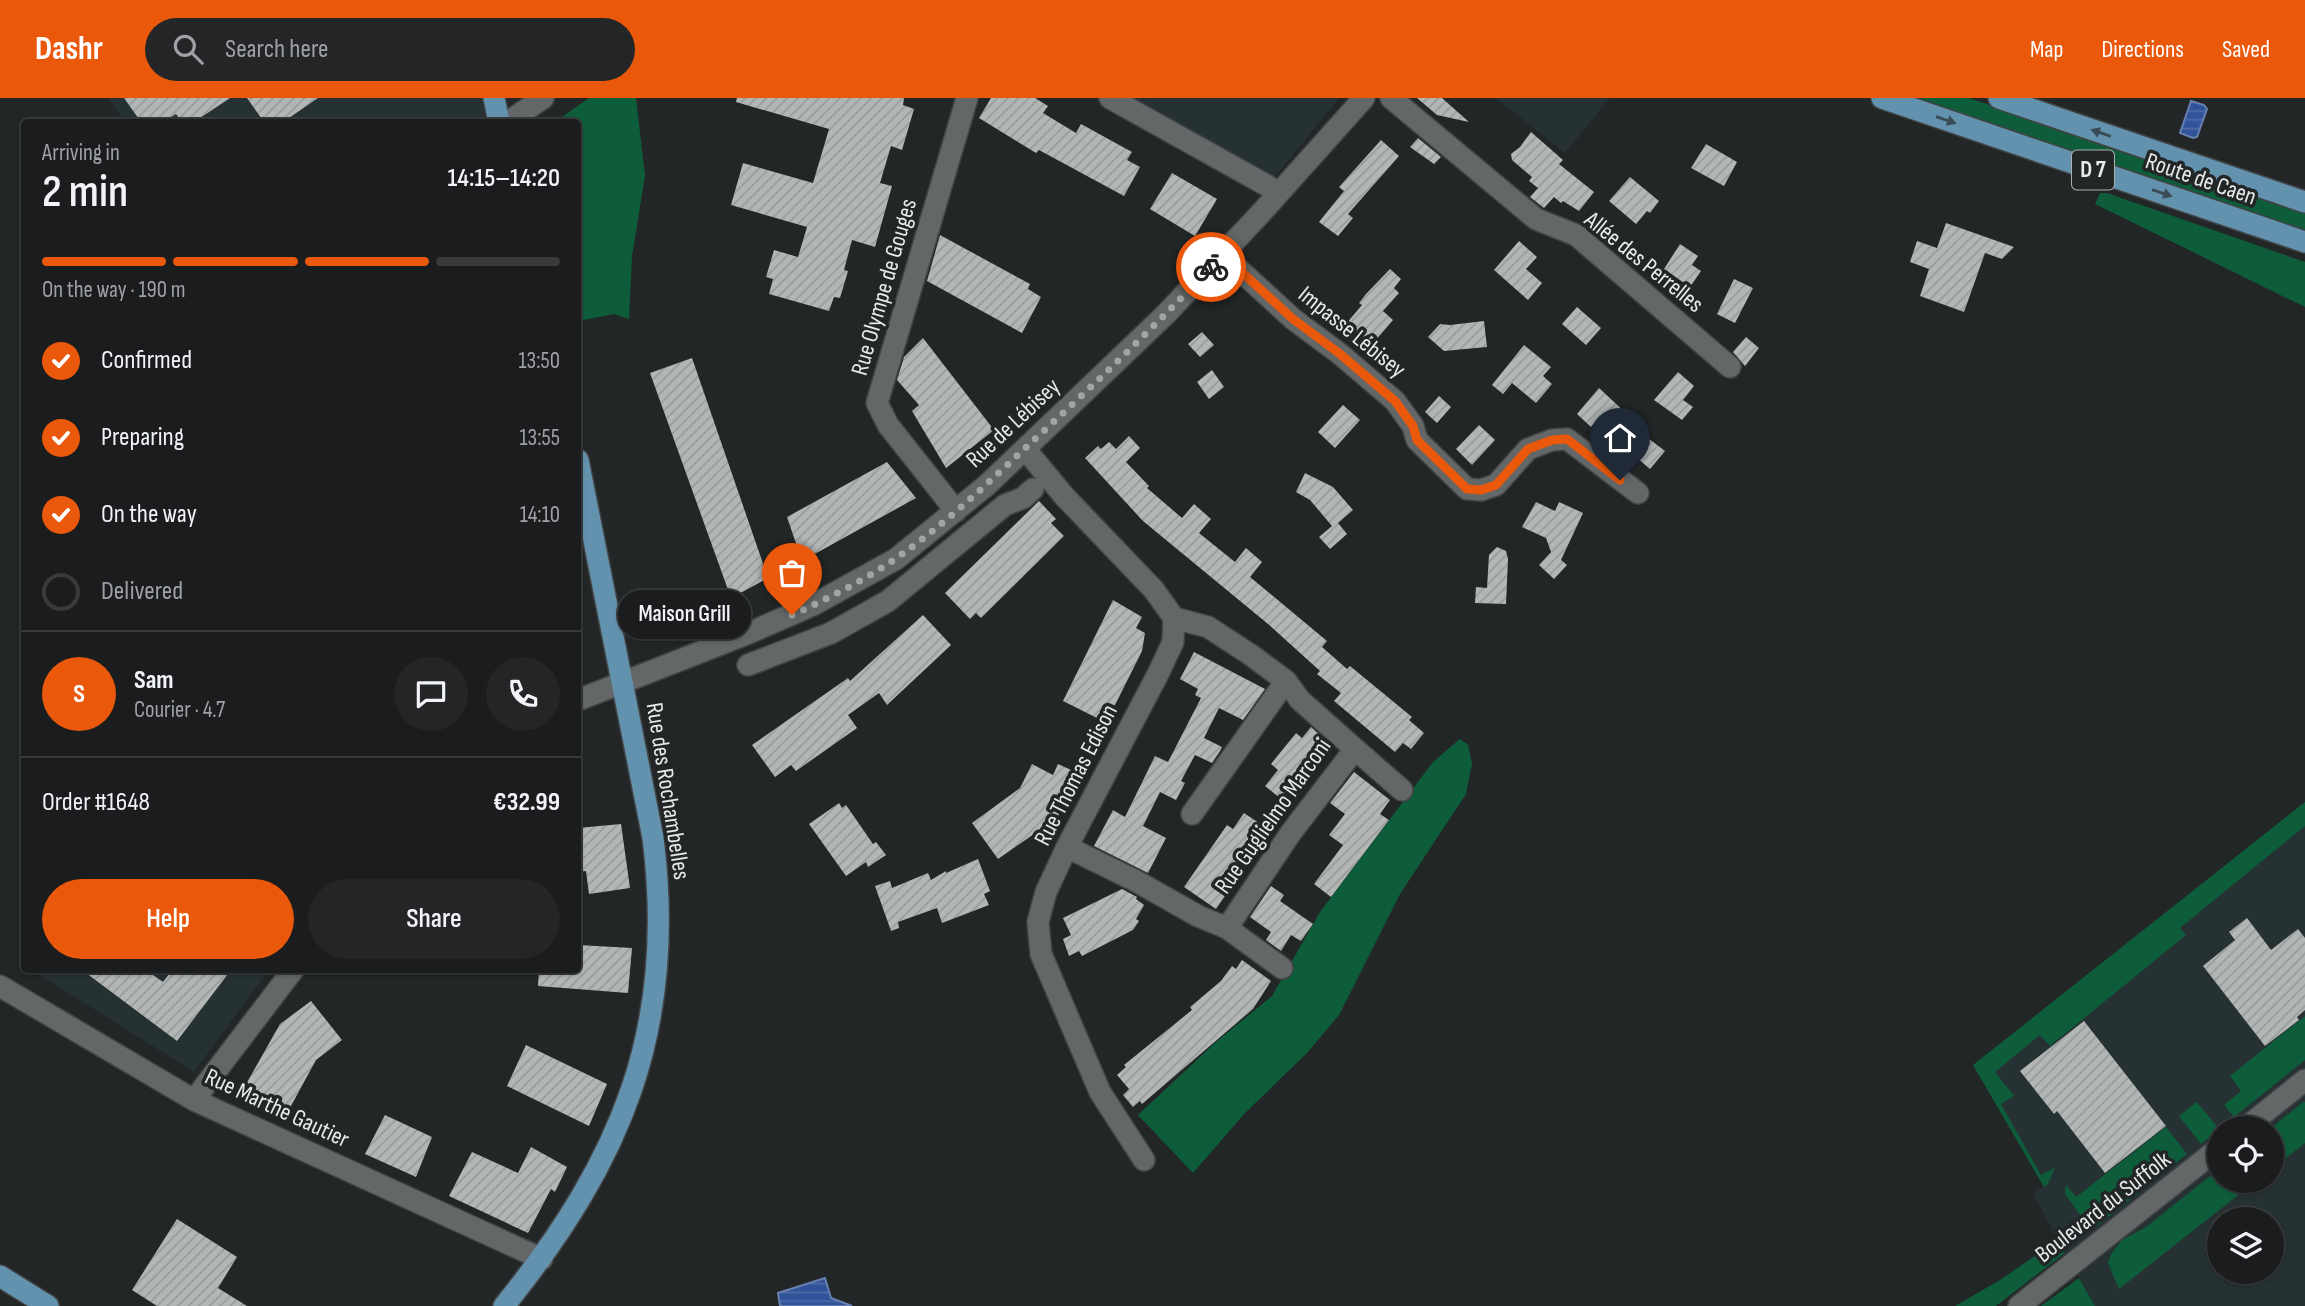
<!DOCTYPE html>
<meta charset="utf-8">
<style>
:root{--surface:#1a1c1d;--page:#232526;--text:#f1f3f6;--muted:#9fa1a4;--line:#383a3b;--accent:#ea580c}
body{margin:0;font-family:"Sofia Sans Condensed",sans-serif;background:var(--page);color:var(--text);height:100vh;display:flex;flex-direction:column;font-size:26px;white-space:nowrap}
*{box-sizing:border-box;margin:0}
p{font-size:23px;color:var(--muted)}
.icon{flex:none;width:38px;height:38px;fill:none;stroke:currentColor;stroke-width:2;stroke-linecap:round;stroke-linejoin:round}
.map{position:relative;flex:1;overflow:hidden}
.details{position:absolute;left:21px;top:21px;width:560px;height:854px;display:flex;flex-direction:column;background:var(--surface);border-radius:7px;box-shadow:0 2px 5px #0004,0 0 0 2px var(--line)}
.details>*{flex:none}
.controls{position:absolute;left:2207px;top:1018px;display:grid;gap:14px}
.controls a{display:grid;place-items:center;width:77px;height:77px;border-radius:50%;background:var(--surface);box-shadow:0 2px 5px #0004,0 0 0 2px var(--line);font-size:35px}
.pin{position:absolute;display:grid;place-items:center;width:60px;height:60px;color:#fff;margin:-72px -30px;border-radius:50% 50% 50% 0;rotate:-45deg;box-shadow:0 0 7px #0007}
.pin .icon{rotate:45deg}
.courier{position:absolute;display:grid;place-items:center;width:70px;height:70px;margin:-35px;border:5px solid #ea580c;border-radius:50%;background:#fff;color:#222;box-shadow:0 2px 9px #0007}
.bubble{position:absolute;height:49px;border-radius:24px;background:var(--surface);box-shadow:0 2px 5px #0004,0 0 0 2px var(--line);font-size:23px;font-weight:600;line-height:49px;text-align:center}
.overview em{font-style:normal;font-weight:600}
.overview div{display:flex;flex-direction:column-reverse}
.overview{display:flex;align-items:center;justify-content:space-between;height:119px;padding:0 21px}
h1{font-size:46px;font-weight:600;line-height:52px}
.bar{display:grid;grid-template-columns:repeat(4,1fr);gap:10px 7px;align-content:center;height:84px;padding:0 21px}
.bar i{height:9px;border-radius:5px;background:var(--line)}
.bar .current{background:var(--accent)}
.bar p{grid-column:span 4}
.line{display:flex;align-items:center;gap:18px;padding:0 21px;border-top:2px solid var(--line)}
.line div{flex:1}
.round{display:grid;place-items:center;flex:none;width:74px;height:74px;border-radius:37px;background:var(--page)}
ol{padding:0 21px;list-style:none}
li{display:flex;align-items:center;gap:21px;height:77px}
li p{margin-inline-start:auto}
li .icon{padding:7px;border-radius:50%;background:var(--accent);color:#fff;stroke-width:4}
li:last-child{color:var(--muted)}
li i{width:38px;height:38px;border:4px solid var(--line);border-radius:50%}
.button{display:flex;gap:14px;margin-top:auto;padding:14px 21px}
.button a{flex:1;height:80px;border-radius:42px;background:var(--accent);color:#fff;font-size:28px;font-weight:600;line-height:80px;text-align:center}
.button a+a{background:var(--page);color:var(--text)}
header{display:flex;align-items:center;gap:42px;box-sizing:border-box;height:98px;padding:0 35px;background:var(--accent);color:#fff}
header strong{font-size:33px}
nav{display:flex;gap:38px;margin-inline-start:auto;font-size:24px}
.search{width:490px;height:63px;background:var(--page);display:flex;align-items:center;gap:18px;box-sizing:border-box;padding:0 24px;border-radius:38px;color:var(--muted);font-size:26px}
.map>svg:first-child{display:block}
.built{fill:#263133;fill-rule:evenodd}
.green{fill:#0d5d3b}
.water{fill:url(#water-rules);stroke:#6880b1;stroke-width:2}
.building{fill:url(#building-hatch)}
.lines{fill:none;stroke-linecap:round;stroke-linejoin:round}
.minor-casing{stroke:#414344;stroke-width:24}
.major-casing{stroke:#414344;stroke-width:24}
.minor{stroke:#636768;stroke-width:21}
.major{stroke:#6392ae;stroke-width:21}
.oneway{fill:#394c56}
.done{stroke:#a2a5a6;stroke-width:7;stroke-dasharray:0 12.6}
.route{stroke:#ea580c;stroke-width:9}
.labels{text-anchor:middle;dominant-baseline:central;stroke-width:7;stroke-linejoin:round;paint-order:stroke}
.shield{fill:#222627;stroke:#acaeb0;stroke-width:2}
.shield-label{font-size:23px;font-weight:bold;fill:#e7e9ea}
.street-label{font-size:24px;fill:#e7e9ea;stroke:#222627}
</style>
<header>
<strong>Dashr</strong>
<div class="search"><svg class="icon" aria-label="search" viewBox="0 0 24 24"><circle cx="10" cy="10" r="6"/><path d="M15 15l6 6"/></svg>Search here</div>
<nav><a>Map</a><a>Directions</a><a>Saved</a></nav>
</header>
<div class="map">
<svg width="2305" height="1208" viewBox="0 0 2305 1208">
<defs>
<pattern id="water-rules" width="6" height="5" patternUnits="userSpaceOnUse" patternTransform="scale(1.75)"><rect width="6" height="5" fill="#315399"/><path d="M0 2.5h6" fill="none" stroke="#4f6ca7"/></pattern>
<pattern id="building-hatch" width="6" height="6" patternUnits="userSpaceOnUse" patternTransform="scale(1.75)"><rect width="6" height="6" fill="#b2b7b6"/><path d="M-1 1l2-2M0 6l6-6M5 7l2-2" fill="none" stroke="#979b9a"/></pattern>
</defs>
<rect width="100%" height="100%" fill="#222627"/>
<path class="built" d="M108 0H506L477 24H125Z
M1131 0H1339L1275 79Z
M1496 0H1610L1565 55Z
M2305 704V1208H2095L2033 1096 2044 1088 1973 967ZM2219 1031H2272V1083H2219ZM2219 1122H2272V1174H2219Z
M32 872H269L194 974Z"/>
<path class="green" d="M589 0H636L645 78 632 158 629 221 614 216 578 223V24H555Z
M1915 0H1969L2305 115V133Z
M2100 95H2107L2305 164V209L2095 106Z
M1460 641 1468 647 1472 665 1466 696 1400 796 1339 917 1307 955 1244 1016 1193 1075 1138 1017 1216 944 1272 898 1320 814 1433 664Z
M2305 704V728L2180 830 2186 837 2050 948 2040 937 1995 974 2014 998 2001 1006 2041 1077 2055 1070 2048 1086 2044 1089 1973 967Z
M2305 918V962L2234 1019 2224 1007 2241 993 2230 978Z
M2197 1004 2219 1031 2201 1046 2179 1018Z
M2303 1004H2305V1045L2272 1071V1031H2270Z
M2166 1029 2187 1056 2096 1129 2088 1128 2065 1096 2066 1087 2076 1099Z
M2219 1071V1083H2256L2119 1191 2108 1165 2111 1156 2122 1142 2146 1129Z
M2058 1142 2065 1155 1996 1208H1955L2000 1182Z
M2079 1180 2095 1208H2041Z"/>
<path class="water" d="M2191 3 2204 7 2207 11 2197 39 2193 40 2180 35Z
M825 1180 831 1200 852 1208H780L778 1195Z"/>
<path class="building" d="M124 0H230L194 24H182L176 16 163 24H141Z
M247 0H318L283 24H264Z
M737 0H904L903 7 914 11 902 52 891 48 880 85 892 88 875 149 852 142 844 172 848 173 840 200 834 199 829 213 769 196 773 181 766 179 774 152 798 159 807 129 731 107 743 65 813 85 829 31 736 4Z
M991 0H1035L1048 8 1043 15 1076 35 1081 26 1132 54 1127 62 1140 69 1124 98 1039 52 1036 55 979 20Z
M1417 0H1442L1469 24 1437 17Z
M1531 34 1563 62 1559 66 1594 94 1579 113 1563 103 1561 105 1554 99 1544 110 1530 99 1538 90 1529 83 1532 79 1512 62 1511 56 1520 49Z
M1418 40 1441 59 1434 66 1410 49Z
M1381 42 1399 58 1348 116 1353 120 1338 138 1319 124 1344 93 1339 89Z
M1706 46 1737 64 1724 88 1691 70Z
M1172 75 1217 101 1195 138 1150 111Z
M1630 79 1659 103 1650 115 1647 113 1636 126 1609 103Z
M1946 125 2014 149 2002 161 1985 155 1964 214 1920 198 1929 171 1910 164 1917 143 1937 150Z
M940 137 1030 186 1028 191 1041 199 1022 235 927 183Z
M1519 143 1537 159 1526 171 1542 185 1528 202 1494 172Z
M1680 146 1698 158 1692 167 1701 173 1690 189 1664 171Z
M1390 171 1401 181 1394 190 1399 195 1383 213 1393 222 1370 249 1345 227 1362 207 1359 205 1366 196Z
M1734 181 1753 190 1735 225 1717 216Z
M1577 209 1601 230 1586 247 1562 226Z
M1484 223 1487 249 1444 253 1428 239 1440 226 1450 227Z
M1202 234 1214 247 1200 259 1188 246Z
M1746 239 1759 250 1745 268 1733 254Z
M923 240 994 332 946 370 912 313 919 307 897 282 904 259Z
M1524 247 1551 269 1543 278 1552 286 1536 305 1512 285 1503 296 1492 287Z
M692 260 768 480 731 500 650 275Z
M1212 272 1224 289 1209 301 1197 284Z
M1678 274 1694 288 1683 302 1693 309 1682 322 1654 302Z
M1599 290 1627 316 1623 321 1665 353 1650 371 1595 324 1591 329 1577 316Z
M1439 298 1451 309 1437 325 1425 314Z
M1343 307 1360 322 1335 350 1318 334Z
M1479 327 1495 342 1472 367 1456 351Z
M1129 338 1140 350 1126 364 1149 388 1147 390 1182 420 1194 406 1211 421 1199 435 1235 464 1246 450 1262 464 1250 479 1327 543 1322 549 1347 571 1350 568 1412 619 1409 622 1424 635 1411 651 1403 645 1395 654 1334 603 1341 595 1317 576 1320 573 1268 526 1143 423 1085 360 1098 348 1101 351 1109 344 1116 351Z
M887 364 916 400 802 463 787 419Z
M1305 375 1333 389 1353 412 1338 425 1347 436 1330 451 1319 439 1332 428 1310 402 1296 394Z
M1039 403 1056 421 1051 425 1064 438 981 520 976 515 970 521 945 495Z
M1536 404 1555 413 1559 404 1583 415 1561 462 1567 467 1554 481 1539 467 1551 454 1546 440 1522 429Z
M1497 449 1506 453 1508 461 1506 506 1475 505 1476 489 1487 490 1489 457Z
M1113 502 1142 519 1136 530 1145 535 1142 553 1114 609 1107 605 1099 621 1063 603Z
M923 517 951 547 887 607 879 595 848 617 857 630 796 673 791 667 775 679 752 647 848 580 850 583Z
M1194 554 1265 591 1243 622 1219 610 1204 640 1222 649 1220 653 1212 665 1195 657 1181 683 1185 685 1176 702 1160 694 1143 728 1166 740 1148 775 1094 748 1113 712 1125 719 1155 658 1168 664 1201 600 1195 597 1198 591 1180 581Z
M1311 629 1326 643 1324 646 1332 652 1293 699 1287 694 1281 701 1265 688 1278 672 1271 666 1296 635 1302 640Z
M1032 666 1053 677 1058 666 1080 676 1057 720 998 761 972 725 1020 690Z
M1354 674 1390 702 1380 716 1389 722 1331 799 1314 786 1343 747 1329 737 1345 716 1330 705Z
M839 705 842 710 846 707 873 746 876 744 886 757 868 769 866 764 846 778 809 726Z
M1244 715 1262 727 1257 734 1265 739 1216 811 1184 789 1227 727 1233 731Z
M621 726 630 790 589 796 586 773 578 774V730Z
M978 761 990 793 984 796 989 807 942 825 937 810 898 824 899 830 891 833 875 788 890 783 892 790 928 775 931 782 946 773V775Z
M1271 788 1284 797 1280 803 1313 826 1301 843 1291 837 1281 853 1266 842 1271 834 1250 819Z
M1122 791 1137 799 1136 801 1144 807 1136 821 1139 823 1133 832 1082 858 1079 853 1069 858 1063 841 1071 837 1063 820Z
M2247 820 2271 852 2298 831 2305 840V912L2297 919 2299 922 2265 948 2203 868 2235 842 2229 834Z
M578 847 632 850 628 895 538 888 539 872H578Z
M1242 862 1271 883 1253 911 1142 1006 1140 1003 1133 1009 1123 997 1129 991 1117 977 1126 969 1124 967 1192 912 1190 909 1221 883 1232 868 1236 871Z
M82 872H146L163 884 172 872H231L177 943Z
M311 903 342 942 316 962 285 1019 241 995 280 926Z
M2084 923 2166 1028 2105 1075 2057 1013 2054 1016 2020 973Z
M526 947 607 986 589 1028 507 988Z
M385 1017 432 1039 416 1079 365 1056Z
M531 1049 567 1069 555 1094 551 1091 528 1135 449 1098 472 1054 518 1075Z
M177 1121 237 1159 218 1190 247 1208H157L132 1192Z"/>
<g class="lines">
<defs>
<path id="minor" d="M1110 0 1268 88 1278 96
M1391 0 1536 121 1576 137 1730 269
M508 24 543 0
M1223 157 1293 221 1340 256 1395 303 1413 328 1417 342 1467 391 1481 392 1496 387 1528 351 1552 342 1567 341 1638 395
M1025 351 1065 399 1154 492 1174 520 1173 544 1158 576 1067 749 1046 794 1038 824 1041 856 1100 994 1144 1062
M956 413 888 327 877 305 967 0
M1174 520 1208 529 1251 557 1286 583 1300 602 1355 651 1290 736 1227 830
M748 567 831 535 888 503 1005 407 1023 400 1033 391
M578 602 749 535 813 507 896 461 987 387 1166 216 1261 115 1364 0
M1355 651 1402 692
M1192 716 1286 583
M1067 749 1136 783 1198 818 1227 830 1282 870
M0 888 194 1002 542 1161
M194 1002 293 872
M2244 1031 2305 982
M2019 1208 2219 1050"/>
<path id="major" d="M494 0 499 24
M1882 0 2305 144
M1999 0 2305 104
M0 1178 48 1208
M504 1208C622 1062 677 930 653 740L578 362"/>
</defs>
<use href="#minor" class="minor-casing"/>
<use href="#major" class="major-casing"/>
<use href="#minor" class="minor"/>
<use href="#major" class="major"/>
</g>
<defs><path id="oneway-solid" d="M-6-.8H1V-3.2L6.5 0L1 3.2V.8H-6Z" transform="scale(1.75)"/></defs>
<g class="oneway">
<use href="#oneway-solid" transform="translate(1946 22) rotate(19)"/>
<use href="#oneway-solid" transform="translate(2101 35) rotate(-161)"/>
<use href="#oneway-solid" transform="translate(2162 95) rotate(19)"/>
</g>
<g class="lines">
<path class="done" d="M792 517C827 501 863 483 895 461 946 426 991 382 1036 340 1096 285 1155 228 1211 169"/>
<path class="route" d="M1211 169 1223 157 1293 221 1340 256 1395 303 1413 328 1417 342 1467 391 1481 392 1496 387 1528 351 1552 342 1567 341 1620 382"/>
</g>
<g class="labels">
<rect class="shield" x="2072" y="52.5" width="42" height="39" rx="5"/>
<g class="shield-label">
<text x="2093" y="72">D 7</text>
</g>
<g class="street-label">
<text transform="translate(2201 81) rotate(19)">Route de Caen</text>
<text transform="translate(1644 164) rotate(39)">Allée des Perrelles</text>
<text transform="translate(884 189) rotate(-74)">Rue Olympe de Gouges</text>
<text transform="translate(1352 234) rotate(39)">Impasse Lébisey</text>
<text transform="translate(1013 325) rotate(-43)">Rue de Lébisey</text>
<text transform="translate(1076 677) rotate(-63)">Rue Thomas Edison</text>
<text transform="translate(668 693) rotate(81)">Rue des Rochambelles</text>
<text transform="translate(1273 718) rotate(-55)">Rue Guglielmo Marconi</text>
<text transform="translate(277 1010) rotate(25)">Rue Marthe Gautier</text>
<text transform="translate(2103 1109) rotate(-38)">Boulevard du Suffolk</text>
</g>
</g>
</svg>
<div class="controls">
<a><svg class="icon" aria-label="locate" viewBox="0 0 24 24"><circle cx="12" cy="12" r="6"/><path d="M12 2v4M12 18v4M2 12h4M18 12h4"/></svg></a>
<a><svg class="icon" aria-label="layers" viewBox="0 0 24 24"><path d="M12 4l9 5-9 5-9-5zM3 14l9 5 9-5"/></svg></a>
</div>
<div class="pin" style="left:792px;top:517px;background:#ea580c"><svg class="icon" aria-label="bag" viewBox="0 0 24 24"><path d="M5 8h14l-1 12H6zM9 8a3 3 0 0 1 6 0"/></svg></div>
<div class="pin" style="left:1620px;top:382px;background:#1f2937"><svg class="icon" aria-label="home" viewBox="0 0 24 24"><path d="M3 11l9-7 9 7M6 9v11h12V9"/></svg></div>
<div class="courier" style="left:1211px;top:169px"><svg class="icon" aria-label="bike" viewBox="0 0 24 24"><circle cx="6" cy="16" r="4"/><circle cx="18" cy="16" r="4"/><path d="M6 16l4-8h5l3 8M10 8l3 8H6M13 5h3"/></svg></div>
<div class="bubble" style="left:618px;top:492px;width:133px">Maison Grill</div>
<section class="details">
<div class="overview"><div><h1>2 min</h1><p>Arriving in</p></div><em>14:15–14:20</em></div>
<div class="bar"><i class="current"></i><i class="current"></i><i class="current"></i><i></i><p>On the way · 190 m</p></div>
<ol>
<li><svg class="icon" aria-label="check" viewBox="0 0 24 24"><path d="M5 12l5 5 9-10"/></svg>Confirmed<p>13:50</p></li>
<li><svg class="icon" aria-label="check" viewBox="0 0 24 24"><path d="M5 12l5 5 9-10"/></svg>Preparing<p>13:55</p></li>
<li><svg class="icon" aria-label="check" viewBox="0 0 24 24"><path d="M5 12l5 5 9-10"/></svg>On the way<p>14:10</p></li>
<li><i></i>Delivered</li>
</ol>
<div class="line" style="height:126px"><b class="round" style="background:var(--accent);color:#fff">S</b><div><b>Sam</b><p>Courier · 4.7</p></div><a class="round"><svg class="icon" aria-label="chat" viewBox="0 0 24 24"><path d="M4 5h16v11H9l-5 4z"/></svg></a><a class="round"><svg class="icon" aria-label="phone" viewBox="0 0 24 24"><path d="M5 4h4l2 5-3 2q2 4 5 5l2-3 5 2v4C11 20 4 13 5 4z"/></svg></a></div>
<div class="line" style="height:91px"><div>Order #1648</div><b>€32.99</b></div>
<div class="button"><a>Help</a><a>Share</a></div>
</section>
</div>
